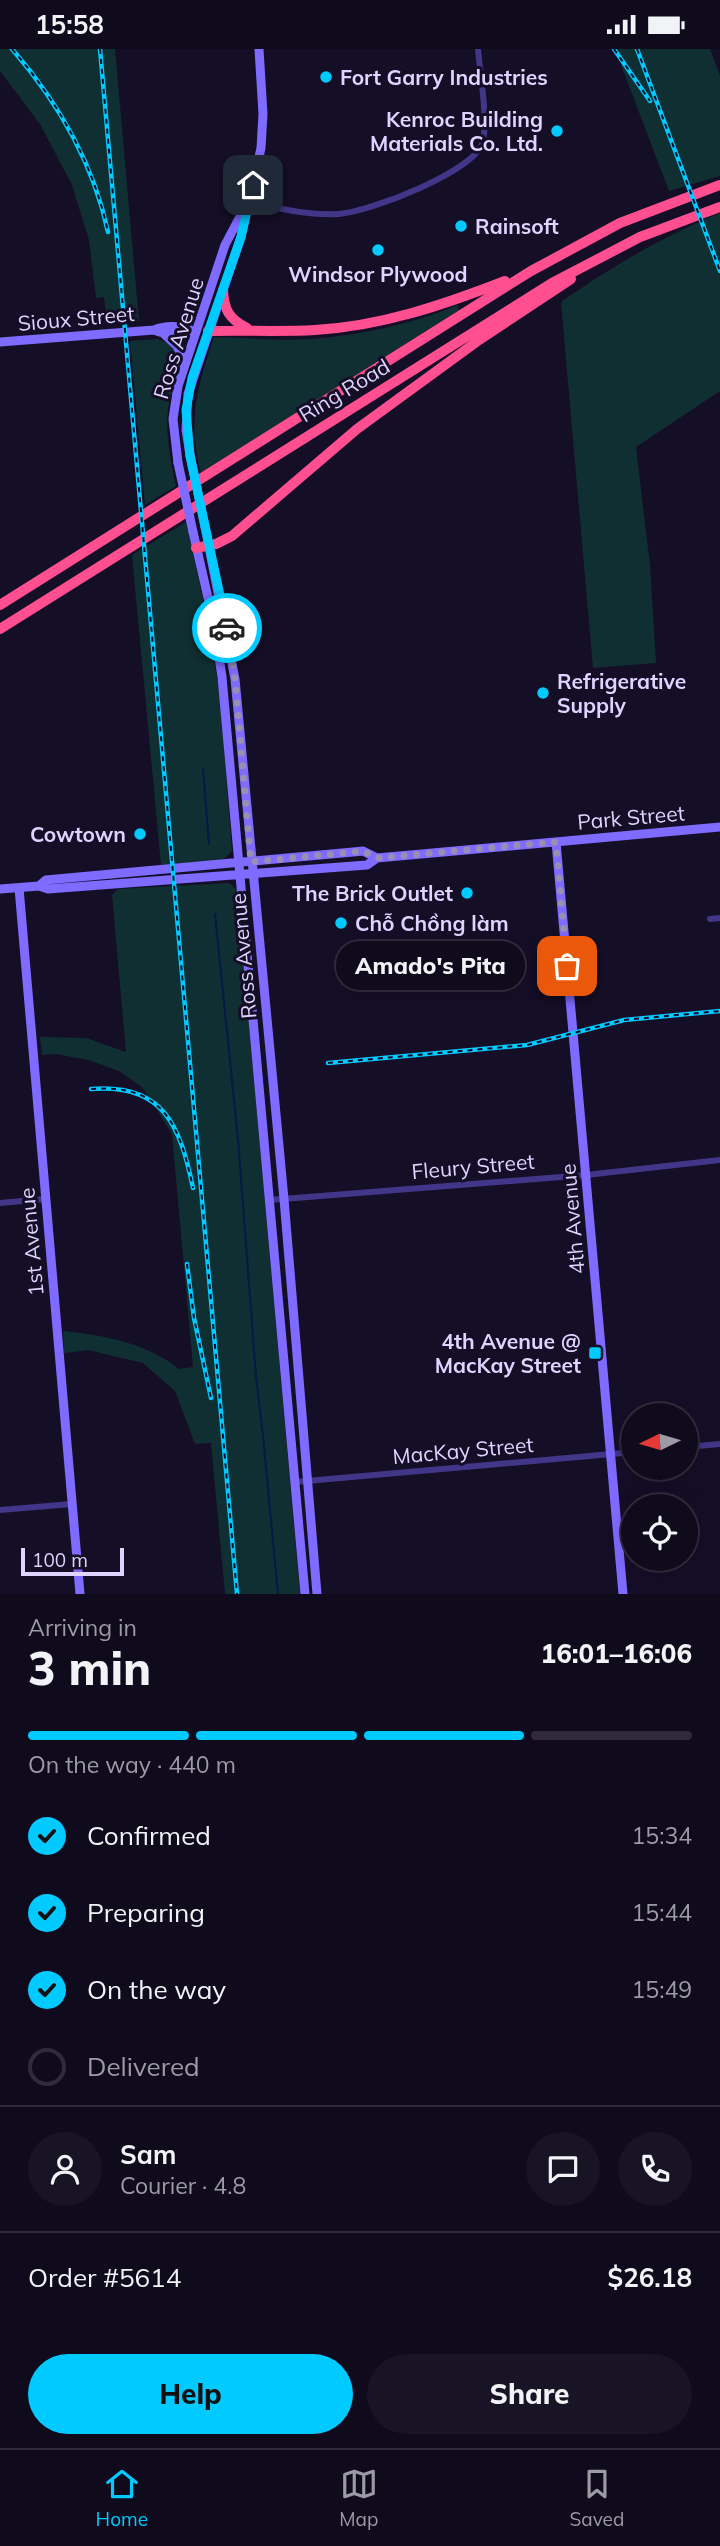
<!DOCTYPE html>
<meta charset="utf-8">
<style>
:root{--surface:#100a1d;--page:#191326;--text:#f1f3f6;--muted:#9c9aa4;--line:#302b3b;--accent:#00caff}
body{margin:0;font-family:Mulish,sans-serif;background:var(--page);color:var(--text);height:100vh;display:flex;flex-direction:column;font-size:26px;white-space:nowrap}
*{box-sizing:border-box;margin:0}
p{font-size:23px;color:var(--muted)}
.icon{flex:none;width:38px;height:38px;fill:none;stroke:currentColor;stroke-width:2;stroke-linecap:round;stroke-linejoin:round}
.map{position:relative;height:1545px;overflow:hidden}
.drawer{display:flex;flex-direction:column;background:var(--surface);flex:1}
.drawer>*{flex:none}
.needle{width:46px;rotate:265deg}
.controls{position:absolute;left:621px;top:1354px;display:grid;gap:14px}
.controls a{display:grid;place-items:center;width:77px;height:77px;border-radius:50%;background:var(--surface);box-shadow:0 7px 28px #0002,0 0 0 2px var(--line);font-size:35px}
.scale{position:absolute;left:21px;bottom:18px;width:103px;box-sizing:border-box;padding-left:7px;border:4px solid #ded4ff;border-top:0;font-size:19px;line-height:24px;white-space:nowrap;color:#ded4ff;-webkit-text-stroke:5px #150e27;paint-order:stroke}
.pin{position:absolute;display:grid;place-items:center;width:60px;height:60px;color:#fff;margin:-30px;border-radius:14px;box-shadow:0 4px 10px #0006}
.courier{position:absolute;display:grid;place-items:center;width:70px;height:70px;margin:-35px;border:5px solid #00caff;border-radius:50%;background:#fff;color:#222;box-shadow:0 2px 9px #0007}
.bubble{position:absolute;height:49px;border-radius:24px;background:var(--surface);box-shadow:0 7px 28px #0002,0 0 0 2px var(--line);font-size:23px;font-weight:800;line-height:49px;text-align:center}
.head em{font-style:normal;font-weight:800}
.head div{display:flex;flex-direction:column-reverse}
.head{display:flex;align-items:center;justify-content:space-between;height:119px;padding:0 28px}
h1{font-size:46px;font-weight:800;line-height:52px}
.bar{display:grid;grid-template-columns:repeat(4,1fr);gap:10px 7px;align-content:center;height:84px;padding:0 28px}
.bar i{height:9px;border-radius:5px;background:var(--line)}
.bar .active{background:var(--accent)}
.bar p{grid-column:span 4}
.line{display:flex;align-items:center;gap:18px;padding:0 28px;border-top:2px solid var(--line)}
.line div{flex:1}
.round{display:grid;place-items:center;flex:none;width:74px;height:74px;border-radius:37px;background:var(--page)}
ol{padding:0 28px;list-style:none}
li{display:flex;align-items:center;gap:21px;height:77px}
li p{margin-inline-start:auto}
li .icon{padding:7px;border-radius:50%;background:var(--accent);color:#111;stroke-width:4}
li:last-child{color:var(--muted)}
li i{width:38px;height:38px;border:4px solid var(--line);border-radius:50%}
.primary-button{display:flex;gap:14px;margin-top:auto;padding:14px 28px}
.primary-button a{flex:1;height:80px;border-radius:42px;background:var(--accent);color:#111;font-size:28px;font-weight:800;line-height:80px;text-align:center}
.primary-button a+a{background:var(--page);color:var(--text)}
.status{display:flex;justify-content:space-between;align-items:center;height:49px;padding:0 35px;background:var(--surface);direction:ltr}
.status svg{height:19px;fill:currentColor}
.tab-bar{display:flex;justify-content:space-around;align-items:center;height:98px;border-top:2px solid var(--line);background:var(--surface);font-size:19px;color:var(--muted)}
.tab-bar a{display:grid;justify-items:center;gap:4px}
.tab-bar .active{color:var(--accent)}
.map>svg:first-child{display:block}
.green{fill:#102f32}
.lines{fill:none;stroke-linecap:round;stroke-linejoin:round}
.stream{stroke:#071747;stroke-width:2}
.street{stroke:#423689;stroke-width:6}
.secondary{stroke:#7f6bff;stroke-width:9}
.highway{stroke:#ff4f90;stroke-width:10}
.rail-casing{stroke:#00caff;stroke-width:4.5}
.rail{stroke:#150e27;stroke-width:2;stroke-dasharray:5;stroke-linecap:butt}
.secondary-bridge{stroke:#7f6bff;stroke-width:9}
.done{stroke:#988fb3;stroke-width:7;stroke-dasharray:0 12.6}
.route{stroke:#00caff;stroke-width:9}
.poi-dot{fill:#00caff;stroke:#150e27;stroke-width:2.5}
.labels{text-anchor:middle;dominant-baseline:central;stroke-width:6;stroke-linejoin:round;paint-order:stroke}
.poi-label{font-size:21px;font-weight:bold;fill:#ded4ff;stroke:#150e27;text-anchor:start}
.street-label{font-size:21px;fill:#ded4ff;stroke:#150e27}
</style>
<div class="status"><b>15:58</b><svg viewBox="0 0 49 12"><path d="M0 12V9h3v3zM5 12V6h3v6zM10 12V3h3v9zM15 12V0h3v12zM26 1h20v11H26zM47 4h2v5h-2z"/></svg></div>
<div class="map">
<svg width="720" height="1545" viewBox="0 0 720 1545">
<rect width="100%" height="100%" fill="#150e27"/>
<path class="green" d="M0 0H115L139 272 107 275 104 248 96 249 89 191 72 136 40 75 0 22Z
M615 0H710L720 27V127L669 142Z
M720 164V342L636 398 650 516 656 614 593 619 561 253C614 216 660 189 720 164Z
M457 256 459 261 201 424C187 371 197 339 214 288 246 289 279 292 311 290 354 287 418 274 457 256Z
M157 290C168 293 179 298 180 311 180 325 170 345 168 360 165 386 171 413 176 437L145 456 130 292Z
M186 473 208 573 220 648 232 802 223 811 161 816 132 506Z
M229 834 237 841 300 1545H225L211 1394 195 1395 175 1342 143 1314 88 1301 64 1304 63 1282C103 1286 147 1294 179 1320L193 1318 172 1085 143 1039 119 1022 88 1011 56 1005 42 1006 40 988 86 989 126 1003 112 846 118 840Z"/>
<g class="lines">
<path class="stream" d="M203 719 209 795
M215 865 238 1090 256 1327 263 1387 278 1545"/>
<path class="street" d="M248 153C278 159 308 167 339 165 369 163 477 122 483 92 488 68 480 25 478 0
M710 870 720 869
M270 1151 586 1126 720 1111
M0 1154 45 1150
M686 1398 720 1395
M295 1433 634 1403
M0 1461 72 1455"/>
<path class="secondary" d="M154 281C169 287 181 287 196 282
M165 286 177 297 185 314
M0 293 154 281C167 276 182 277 195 283
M190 406 186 381 188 345 241 188 261 99 263 65 259 0
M178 414 173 370 178 337 225 196 244 160
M205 478 235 630 284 1150 317 1545
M193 483 214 575 222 628 305 1545
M556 793 623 1545
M39 837 46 831 353 803 363 802 377 809 720 778
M19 839 80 1545
M0 840 39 837 48 840 367 816 377 809"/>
<path class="highway" d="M223 241C224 261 229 270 247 279
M208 282C244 281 280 283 315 281 382 277 443 256 505 232
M196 499 216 495 232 487 357 380 479 291 571 230
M0 556 531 222 620 174 720 136
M0 580 552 234 640 188 720 158"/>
<defs>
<path id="rail" d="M12 0C58 53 93 113 108 183
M100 0 237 1545
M614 0 650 52
M637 0 720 222
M328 1014 527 996 624 971 720 962
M91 1040C164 1034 180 1077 193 1139
M187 1215 194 1269 211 1349"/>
</defs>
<use href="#rail" class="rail-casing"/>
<use href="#rail" class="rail"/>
<path class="secondary-bridge" d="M190 406 205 478
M178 414 193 483"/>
</g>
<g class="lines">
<path class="done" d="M227 579 235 630 251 813 363 802 377 809 556 793 567 917"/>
<path class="route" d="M227 579 190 407 186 361 192 329 241 188 253 136"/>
</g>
<g class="poi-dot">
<circle cx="326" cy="28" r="7"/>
<circle cx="557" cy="82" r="7"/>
<circle cx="461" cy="177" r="7"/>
<circle cx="378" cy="201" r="7"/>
<circle cx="543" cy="644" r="7"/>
<circle cx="140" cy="785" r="7"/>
<circle cx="467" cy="844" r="7"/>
<circle cx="341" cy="874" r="7"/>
<rect x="588" y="1297" width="14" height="14" rx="3.5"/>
</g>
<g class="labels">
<g class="poi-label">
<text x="340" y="28">Fort Garry Industries</text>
<text x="543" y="70" text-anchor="end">Kenroc Building<tspan x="543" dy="24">Materials Co. Ltd.</tspan></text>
<text x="475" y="177">Rainsoft</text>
<text x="378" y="225" text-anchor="middle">Windsor Plywood</text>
<text x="557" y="632">Refrigerative<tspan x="557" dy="24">Supply</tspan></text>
<text x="126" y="785" text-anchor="end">Cowtown</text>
<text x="453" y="844" text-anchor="end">The Brick Outlet</text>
<text x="355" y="874">Chỗ Chồng làm</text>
<text x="581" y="1292" text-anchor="end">4th Avenue @<tspan x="581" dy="24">MacKay Street</tspan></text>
</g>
<g class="street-label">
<text transform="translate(76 269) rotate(-5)">Sioux Street</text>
<text transform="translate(178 289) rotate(-73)">Ross Avenue</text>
<text transform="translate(344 341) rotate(-31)">Ring Road</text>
<text transform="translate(631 768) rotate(-5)">Park Street</text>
<text transform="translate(243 907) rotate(-95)">Ross Avenue</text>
<text transform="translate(473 1117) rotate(-5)">Fleury Street</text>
<text transform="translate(572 1170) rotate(-95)">4th Avenue</text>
<text transform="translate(31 1193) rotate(-95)">1st Avenue</text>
<text transform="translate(463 1401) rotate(-5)">MacKay Street</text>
</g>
</g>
</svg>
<div class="controls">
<a><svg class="needle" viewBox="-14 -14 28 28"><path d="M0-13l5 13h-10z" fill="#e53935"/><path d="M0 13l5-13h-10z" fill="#9c9aa4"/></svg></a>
<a><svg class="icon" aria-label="locate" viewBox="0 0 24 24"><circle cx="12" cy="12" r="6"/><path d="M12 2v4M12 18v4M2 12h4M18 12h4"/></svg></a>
</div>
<div class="scale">100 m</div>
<div class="pin" style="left:567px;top:917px;background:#ea580c"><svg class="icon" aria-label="bag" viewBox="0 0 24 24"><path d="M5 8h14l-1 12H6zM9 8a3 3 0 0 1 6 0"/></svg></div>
<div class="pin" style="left:253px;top:136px;background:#1f2937"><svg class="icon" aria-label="home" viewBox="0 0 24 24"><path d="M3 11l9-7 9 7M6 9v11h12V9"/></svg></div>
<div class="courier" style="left:227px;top:579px"><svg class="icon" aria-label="car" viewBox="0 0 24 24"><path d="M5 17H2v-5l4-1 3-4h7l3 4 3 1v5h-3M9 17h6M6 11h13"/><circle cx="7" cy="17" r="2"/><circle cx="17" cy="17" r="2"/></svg></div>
<div class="bubble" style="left:336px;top:892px;width:189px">Amado's Pita</div>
</div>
<section class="drawer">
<div class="head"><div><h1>3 min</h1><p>Arriving in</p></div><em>16:01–16:06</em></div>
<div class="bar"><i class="active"></i><i class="active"></i><i class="active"></i><i></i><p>On the way · 440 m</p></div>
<ol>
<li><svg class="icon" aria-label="check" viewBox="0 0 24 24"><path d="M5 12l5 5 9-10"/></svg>Confirmed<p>15:34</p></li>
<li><svg class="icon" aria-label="check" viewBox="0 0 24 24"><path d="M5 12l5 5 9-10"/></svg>Preparing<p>15:44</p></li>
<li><svg class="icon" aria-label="check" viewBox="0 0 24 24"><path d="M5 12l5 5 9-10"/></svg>On the way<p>15:49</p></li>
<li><i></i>Delivered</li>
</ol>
<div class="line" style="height:126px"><a class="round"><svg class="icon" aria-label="person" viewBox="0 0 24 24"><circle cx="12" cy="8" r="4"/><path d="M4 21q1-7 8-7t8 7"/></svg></a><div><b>Sam</b><p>Courier · 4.8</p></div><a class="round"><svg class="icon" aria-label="chat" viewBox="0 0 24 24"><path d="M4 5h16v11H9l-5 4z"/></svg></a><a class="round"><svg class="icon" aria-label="phone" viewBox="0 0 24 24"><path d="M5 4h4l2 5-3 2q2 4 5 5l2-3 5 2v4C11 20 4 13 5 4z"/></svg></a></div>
<div class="line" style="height:91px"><div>Order #5614</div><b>$26.18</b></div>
<div class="primary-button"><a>Help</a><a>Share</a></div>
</section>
<nav class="tab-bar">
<a class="active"><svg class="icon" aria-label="home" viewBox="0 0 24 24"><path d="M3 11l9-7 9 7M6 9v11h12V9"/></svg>Home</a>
<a><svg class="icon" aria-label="map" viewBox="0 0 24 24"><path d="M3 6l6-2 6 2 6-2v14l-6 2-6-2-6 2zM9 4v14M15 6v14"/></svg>Map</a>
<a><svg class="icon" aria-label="saved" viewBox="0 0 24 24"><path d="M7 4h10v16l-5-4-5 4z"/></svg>Saved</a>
</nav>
